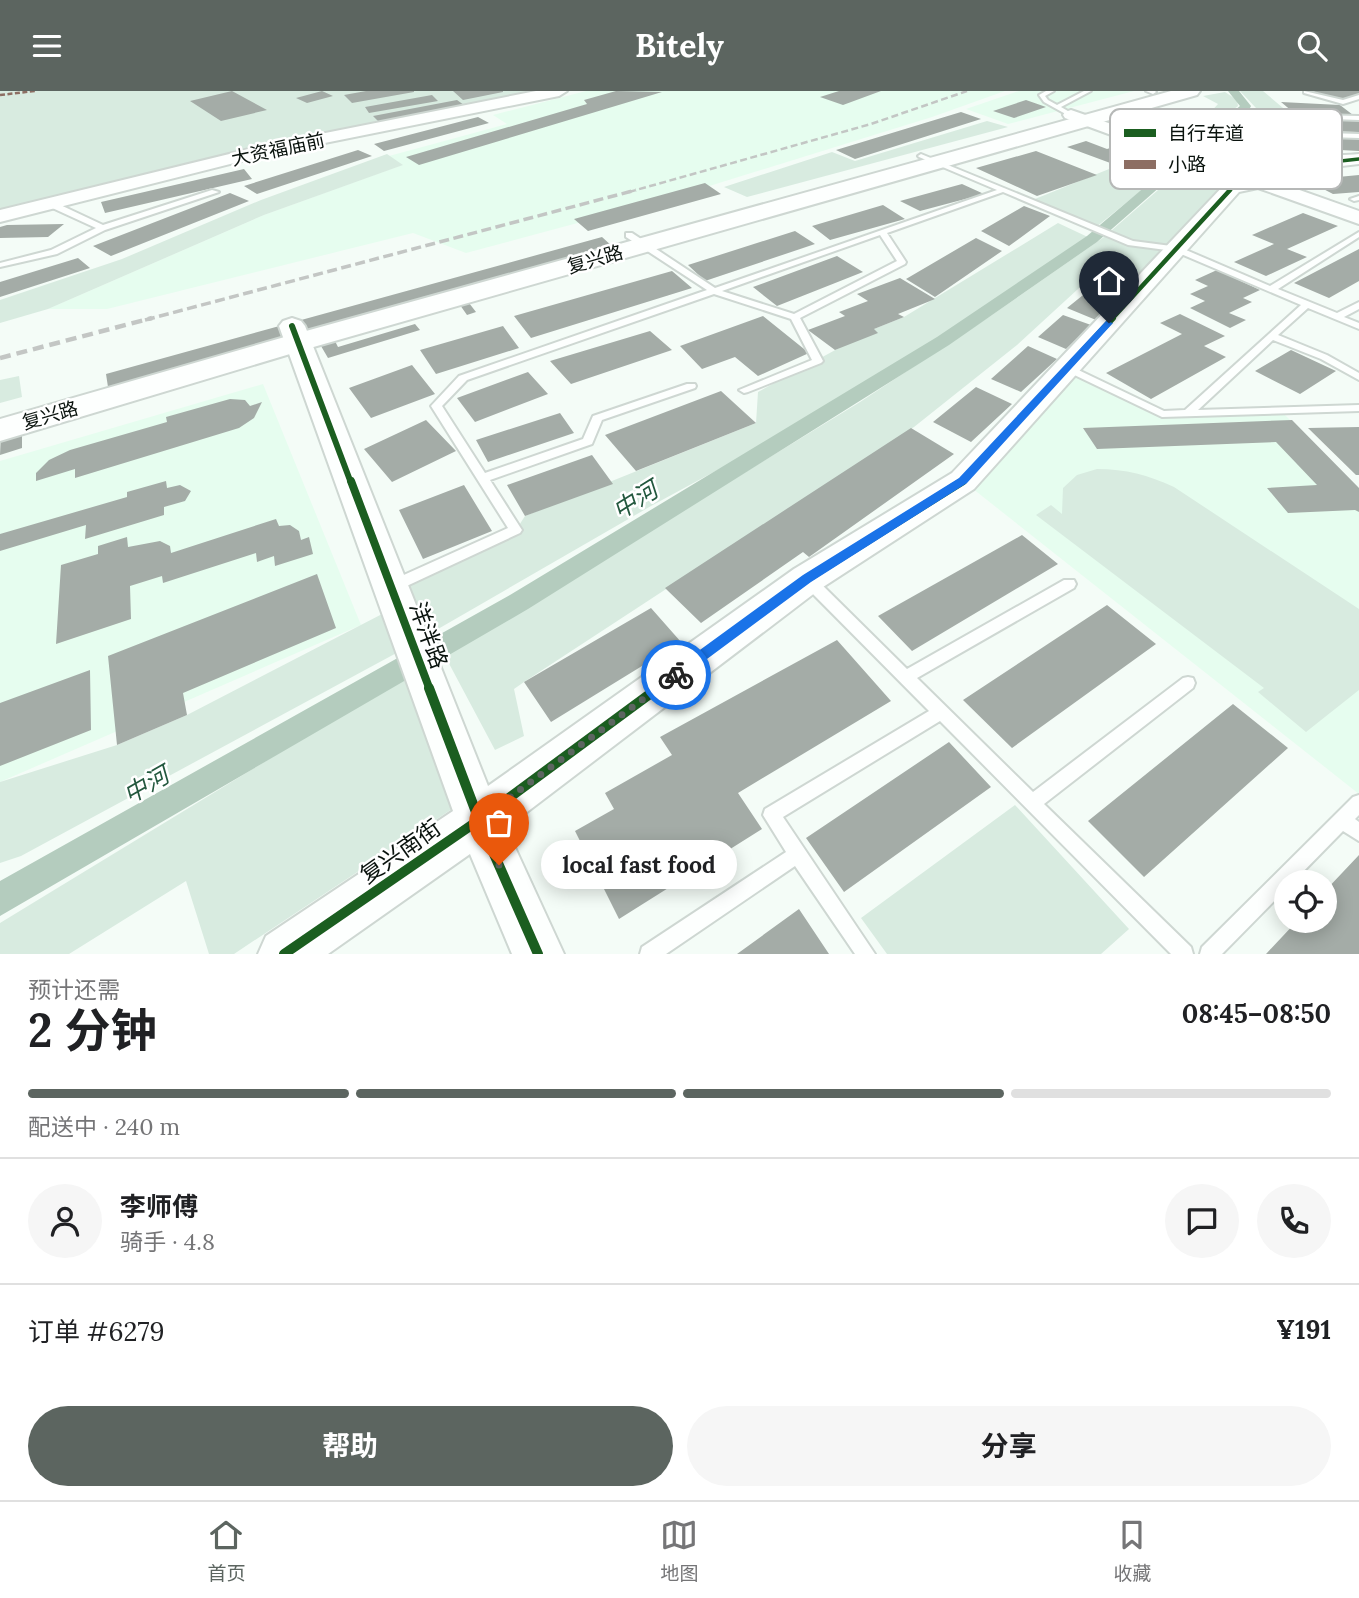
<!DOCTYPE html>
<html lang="zh">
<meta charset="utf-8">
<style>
:root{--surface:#fff;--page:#f6f6f6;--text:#202124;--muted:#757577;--line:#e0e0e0;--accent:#5c6560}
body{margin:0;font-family:Lora,"Noto Sans SC",serif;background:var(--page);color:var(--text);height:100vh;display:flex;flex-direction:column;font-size:26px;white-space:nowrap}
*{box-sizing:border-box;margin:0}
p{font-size:23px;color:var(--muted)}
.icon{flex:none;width:38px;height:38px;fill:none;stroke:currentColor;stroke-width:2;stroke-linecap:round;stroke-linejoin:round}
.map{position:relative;height:863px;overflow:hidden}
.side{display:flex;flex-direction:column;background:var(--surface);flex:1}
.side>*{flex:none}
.tools{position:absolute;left:1274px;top:779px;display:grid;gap:14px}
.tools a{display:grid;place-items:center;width:63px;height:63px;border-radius:50%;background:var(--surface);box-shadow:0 4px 18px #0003;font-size:35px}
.pin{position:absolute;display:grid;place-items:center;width:60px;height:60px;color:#fff;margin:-72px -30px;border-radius:50% 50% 50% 0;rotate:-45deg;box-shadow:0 0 7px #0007}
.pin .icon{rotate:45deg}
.courier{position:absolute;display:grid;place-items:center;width:70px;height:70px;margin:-35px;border:5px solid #1a73e8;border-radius:50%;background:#fff;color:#222;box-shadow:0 2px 9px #0007}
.bubble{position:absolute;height:49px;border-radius:24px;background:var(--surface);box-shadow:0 4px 18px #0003;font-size:23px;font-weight:700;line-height:49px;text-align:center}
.overview em{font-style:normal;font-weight:700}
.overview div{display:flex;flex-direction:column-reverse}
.overview{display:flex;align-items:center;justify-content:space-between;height:119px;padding:0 28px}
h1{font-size:46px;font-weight:700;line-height:52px}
.bar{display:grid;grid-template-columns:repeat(4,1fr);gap:10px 7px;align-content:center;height:84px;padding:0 28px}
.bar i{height:9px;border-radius:5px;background:var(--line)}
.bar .active{background:var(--accent)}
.bar p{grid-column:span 4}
.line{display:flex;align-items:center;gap:18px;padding:0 28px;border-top:2px solid var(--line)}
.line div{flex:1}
.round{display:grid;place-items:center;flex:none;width:74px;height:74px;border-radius:37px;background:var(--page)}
.primary-button{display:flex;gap:14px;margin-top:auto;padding:14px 28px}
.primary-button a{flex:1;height:80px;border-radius:42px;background:var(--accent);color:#fff;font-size:28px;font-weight:700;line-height:80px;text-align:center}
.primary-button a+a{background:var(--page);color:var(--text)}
header{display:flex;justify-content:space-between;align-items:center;height:91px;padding:0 28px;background:var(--accent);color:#fff;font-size:32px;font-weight:700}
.tabs{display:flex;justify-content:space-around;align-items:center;height:98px;border-top:2px solid var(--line);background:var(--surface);font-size:19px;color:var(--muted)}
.tabs a{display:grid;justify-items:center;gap:4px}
.tabs .active{color:var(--accent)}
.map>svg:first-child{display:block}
.built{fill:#e6fdef}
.green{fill:#d8ebe0}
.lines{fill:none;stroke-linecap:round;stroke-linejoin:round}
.canal{fill:#b4ccbe;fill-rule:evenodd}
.building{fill:#a4aca7}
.lane-casing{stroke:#ced7d2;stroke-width:4}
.secondary-casing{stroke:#ced7d2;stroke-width:4}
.primary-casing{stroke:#ced7d2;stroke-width:4}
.lane{fill:#fdfffe;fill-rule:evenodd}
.secondary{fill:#fdfffe;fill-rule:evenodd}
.primary{fill:#fdfffe;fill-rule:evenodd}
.rail-far2{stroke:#c3c6c4;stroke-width:2.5;stroke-dasharray:7 3.5;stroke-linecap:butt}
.rail-far1{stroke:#c3c6c4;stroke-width:3.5;stroke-dasharray:10 4.5;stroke-linecap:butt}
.rail{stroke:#c3c6c4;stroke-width:4.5;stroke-dasharray:11 6;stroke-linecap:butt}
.quiet{stroke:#8d6e63;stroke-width:2.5;stroke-dasharray:5 2.5;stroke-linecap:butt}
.cycleway-far4-casing{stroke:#fff;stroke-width:6}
.cycleway-far3-casing{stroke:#fff;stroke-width:7}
.cycleway-far2-casing{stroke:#fff;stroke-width:10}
.cycleway-far1-casing{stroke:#fff;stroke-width:12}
.cycleway-casing{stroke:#fff;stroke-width:14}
.cycleway-far4{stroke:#1b5e20;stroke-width:3.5}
.cycleway-far3{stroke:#1b5e20;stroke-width:4.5}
.cycleway-far2{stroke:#1b5e20;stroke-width:6}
.cycleway-far1{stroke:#1b5e20;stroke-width:8}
.cycleway{stroke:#1b5e20;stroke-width:10}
.route{fill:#1a73e8}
.done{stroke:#5c6560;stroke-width:7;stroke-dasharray:0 12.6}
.labels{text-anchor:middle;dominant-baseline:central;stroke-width:5;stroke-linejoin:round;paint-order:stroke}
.far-street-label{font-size:19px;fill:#0a130e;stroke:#fff}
.street-label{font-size:23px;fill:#0a130e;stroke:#fff}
.water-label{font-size:24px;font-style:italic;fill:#23583e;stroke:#fff}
.key{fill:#fff;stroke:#b6b8b7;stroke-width:2}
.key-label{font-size:19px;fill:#0a130e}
</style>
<header><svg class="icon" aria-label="menu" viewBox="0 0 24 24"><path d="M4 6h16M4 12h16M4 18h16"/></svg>Bitely<svg class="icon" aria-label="search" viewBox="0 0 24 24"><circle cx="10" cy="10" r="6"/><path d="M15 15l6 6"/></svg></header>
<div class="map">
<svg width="1359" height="863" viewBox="0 0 1359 863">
<rect width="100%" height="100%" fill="#f4fcf7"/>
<path class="built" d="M586 0H1005L932 26 674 106 466 162 413 142 107 218H48L264 124 402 74 389 65 507 33 493 24Z
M1019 0H1134L1008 33 966 18Z
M1067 277 1162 323 1281 320 1359 398V703L963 390Z
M263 293 361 534 0 691V370Z"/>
<path class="green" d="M0 0H558L0 118Z
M1240 0H1263L1289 22H1277L1266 26 1275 34 1238 72 1207 62 1256 17Z
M1225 1 1237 9 1238 15 1187 55 1162 46 1208 24 1218 13 1203 5Z
M987 30 1008 36 747 106 724 96 832 61 855 70Z
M1156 59 1180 68 1095 137 1030 110Z
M387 63 403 74 264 124 48 218 0 232V209L122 168 261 109Z
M1188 73 1233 96 1126 202 1090 187 1017 254 914 336 524 591 514 598 524 645 495 659 445 565 860 311 992 224 1104 146Z
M1058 132 1092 148 861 301 651 415 412 553 391 496 516 439 525 425 756 332 758 301 874 238 904 226Z
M19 285 22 306 0 312V289Z
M1097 378C1126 378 1148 384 1174 396L1359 518V599L1306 641 1258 601 1264 597 1036 424 1051 414 1062 423 1063 397 1077 384Z
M386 521 402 559 21 765 0 772V691L117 654 187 624Z
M404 586 455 716 234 863H209L186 790 69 863H0V832Z
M1015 714 1129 838 1101 863H887L861 827Z"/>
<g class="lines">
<path class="canal" d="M1228 0H1239L1251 15 1250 17 1097 151 949 254 528 518 0 825V790L510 504 937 246 1087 145 1240 15Z"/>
</g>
<path class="building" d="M232 0 267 19 221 30 190 10Z
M322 0 333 5 307 12 296 7Z
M366 0H414V1L352 12 344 4Z
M453 0H503V1L463 9Z
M616 0 662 1 419 74 406 66 587 13 584 9Z
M839 0H881L843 14 820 6Z
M1312 0H1359V4L1340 9Z
M432 4 438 10 369 22 365 16Z
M457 9 464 14 379 31 373 25Z
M1026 9 1046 16 1014 27 993 20Z
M1281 11 1340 14 1353 24 1293 21Z
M961 21 981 28 855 68 836 59Z
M478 26 489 32 384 60 374 53Z
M1271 27 1359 30V41L1285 39Z
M1323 47 1359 48V60L1340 59Z
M1086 50 1107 58 1123 53 1147 62 1113 73 1067 56Z
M358 59 372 65 257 103 244 95Z
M1036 60 1097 84 1037 105 976 77Z
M244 78 252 88 105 122 101 111Z
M1359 84V101L1333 103 1306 89Z
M705 92 721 103 588 140 574 128Z
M962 93 984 103 920 120 900 110Z
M230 102 249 110 111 165 93 155Z
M883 114 905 128 830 149 812 135Z
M1024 115 1050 125 1009 155 981 140Z
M1303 122 1338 135 1287 158 1307 166 1266 185 1234 171 1274 153 1252 144Z
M64 133 48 146 0 147V136L7 134Z
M795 140 815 153 705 190 688 174Z
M602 146 624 166 469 212 476 221 467 224 460 214 335 250 338 256 415 233 420 239 328 267 321 255 22 342V357L0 364 1 341 110 309 106 283Z
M976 147 1002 160 935 206 906 188Z
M1359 158V190L1329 207 1294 192Z
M837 165 863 181 777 215 753 196Z
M78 167 90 177 0 206V191Z
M1217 179 1260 199 1243 207 1252 211 1229 222 1246 229 1230 237 1190 217 1205 210 1190 203 1208 195 1195 189Z
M672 180 692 197 531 247 514 225Z
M900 187 935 208 898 223 904 226 874 238 878 242 835 259 808 239 845 225 839 221 868 210 857 203Z
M1093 196 1122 207 1096 229 1067 217Z
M1180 223 1225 245 1204 255 1226 266 1151 308 1106 282 1182 243 1160 232Z
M1063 224 1091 234 1066 258 1038 246Z
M763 225 809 262 758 285 735 266 702 278 680 255Z
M503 235 519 257 436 283 420 259Z
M650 240 672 259 571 293 550 270Z
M1028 255 1057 268 1021 301 991 288Z
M1291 259 1336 280 1300 303 1255 280Z
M412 274 435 303 371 327 349 297Z
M528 281 548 303 475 331 457 307Z
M976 296 1012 313 971 351 933 331Z
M721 300 756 332 636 380 605 344Z
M230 308 245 309 250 315 262 311 254 327 239 337 75 387V378L36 390V382L49 369 70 359 167 331 166 326Z
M560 322 574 342 488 371 476 349Z
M426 329 456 360 392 391 364 358Z
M1292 329 1359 397V421L1355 419 1288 422 1267 397 1317 394 1276 351 1097 358 1083 337Z
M1359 336V384H1356L1308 337Z
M911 337 954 363 809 466 803 461 701 532 665 497Z
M592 364 613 393 525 425 507 394Z
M166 390 167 397 180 394 191 400 185 410 164 416V424L85 448 86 434 0 460V443L127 406V401Z
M464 394 492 440 423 468 399 419Z
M276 428 279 435 290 434 299 440 301 449 309 446 313 463 275 475 274 465 257 471 256 462 163 492 162 485 130 495 131 528 56 553 61 474 98 463V455L127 446 128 456 160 450 170 455 171 462Z
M1022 444 1058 473 912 560 878 525Z
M317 483 336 537 183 602 187 624 117 654 108 565Z
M1107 514 1156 553 1012 657 963 609Z
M651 517 681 551 551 631 524 591Z
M837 549 891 610 738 702 762 738 619 828 575 740 614 718 605 702 672 664 660 646Z
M90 579 91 639 0 675V612Z
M1233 613 1288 657 1144 786 1088 730Z
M949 651 991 696 844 801 806 747Z
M1359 764V863H1266L1297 830H1325V800Z
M799 818 829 863H737Z"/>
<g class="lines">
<defs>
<path id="lane" d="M1046 0H1054L1045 5 1048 9 1057 14 1084 0H1091L1061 16 1073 23 1071 26 1044 11 1039 4Z
M1146 0H1155L1156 1 1153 3Z
M1304 0 1343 9 1359 4V8L1343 13 1304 2Z
M1278 23 1359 25V29L1276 26Z
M1297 41 1359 43V47L1297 45 1264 51 1261 49Z
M921 63 1133 150 1179 156 1270 195 1359 141V146L1278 198 1337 222 1359 211V218L1344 226 1359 232V238L1308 217 1278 244 1327 264 1359 282V289L1321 268 1273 249 1198 319 1359 314V320L1162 326 1064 279V275H1070L1164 320 1185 319 1301 214 1174 160 1128 154 1003 101 887 142 906 171 905 173 800 227 823 270 821 272 748 301 744 302 739 299 812 269 791 228 714 203 467 289 442 315 485 382 583 348 593 325 687 293H695L696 295 695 297 602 329 592 353 490 389 520 436 522 439 520 442 396 500 391 501 386 500 384 496 386 492 508 437 431 315 459 285 707 199 626 146V142H632L715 197 997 99 919 66 918 65ZM880 144 897 170 794 223 722 200Z
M212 99 219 101 105 139 57 163 0 176V172L51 159 96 137 48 115V111H54L103 134Z
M1359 105V109L1354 110 1350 108Z
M807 483 812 484 907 578 1064 489H1074L1076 493 1074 497 917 587 1033 701 1183 587 1188 586 1193 587 1195 592 1193 597 1044 713 1191 856 1193 863H1171L940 630 783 726 875 863H855L795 775 666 863H640L642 856 786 761 763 724 765 718 929 620 802 492 800 488 802 484Z
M1359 704V724L1355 728 1359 731V750L1343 740 1293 791H1286V798L1222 863H1200L1202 856 1353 706Z"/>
<path id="secondary" d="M536 0H567L559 5 270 63 0 131V119L270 53Z
M1071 19 1258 84C1284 63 1327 66 1359 63V73L1290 81 1274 90 1359 120V133L1258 97 1239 101 974 398 820 498 506 737 564 863H512L470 763 328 863H258L266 845 453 720 279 235 283 230 292 227 301 230 305 235 488 695 794 478 952 382 1226 92 1237 90 1065 27 1063 24 1065 21Z"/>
<path id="primary" d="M1171 0H1200L1197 4 310 257 0 350V328L288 245Z"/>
</defs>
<use href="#lane" class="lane-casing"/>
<use href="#secondary" class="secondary-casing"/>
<use href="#primary" class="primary-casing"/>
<use href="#lane" class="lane"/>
<use href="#secondary" class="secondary"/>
<use href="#primary" class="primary"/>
<path class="rail-far2" d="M629 101 871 33 967 0"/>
<path class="rail-far1" d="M145 229 636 99"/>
<path class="rail" d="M0 267 152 227"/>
<path class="quiet" d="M0 4 35 0"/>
<defs>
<path id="cycleway-far4" d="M1228 101 1233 96 1261 91 1286 76 1359 68"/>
<path id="cycleway-far3" d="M1111 229 1230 99"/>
<path id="cycleway-far2" d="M292 235 351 392
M961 392 1113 227"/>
<path id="cycleway-far1" d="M351 390 430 599
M656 599 807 488 963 390"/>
<path id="cycleway" d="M429 597 479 729 538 863
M284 863 479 729 658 597"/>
</defs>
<use href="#cycleway-far4" class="cycleway-far4-casing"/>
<use href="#cycleway-far3" class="cycleway-far3-casing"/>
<use href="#cycleway-far2" class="cycleway-far2-casing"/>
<use href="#cycleway-far1" class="cycleway-far1-casing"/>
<use href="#cycleway" class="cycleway-casing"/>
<use href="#cycleway-far4" class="cycleway-far4"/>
<use href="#cycleway-far3" class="cycleway-far3"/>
<use href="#cycleway-far2" class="cycleway-far2"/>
<use href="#cycleway-far1" class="cycleway-far1"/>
<use href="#cycleway" class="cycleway"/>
</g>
<path class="route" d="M1106 230 1113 232 967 392 811 491 680 588H671V580L803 484 959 387Z"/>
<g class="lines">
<path class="done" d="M499 774 479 729 676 584"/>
</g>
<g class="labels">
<g class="far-street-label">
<text transform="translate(278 58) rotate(-12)">大资福庙前</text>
<text transform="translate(595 168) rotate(-16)">复兴路</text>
<text transform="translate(50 324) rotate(-16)">复兴路</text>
</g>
<g class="street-label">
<text transform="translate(429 544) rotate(70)">洋泮路</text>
<text transform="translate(400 760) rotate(-35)">复兴南街</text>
</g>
<g class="water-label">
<text transform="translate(635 409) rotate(-32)">中河</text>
<text transform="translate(146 694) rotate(-30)">中河</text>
</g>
</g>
<rect x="1110" y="18" width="232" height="80" rx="10" class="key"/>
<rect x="1124" y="38" width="32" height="8" fill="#1b5e20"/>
<rect x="1124" y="69" width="32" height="9" fill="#8d6e63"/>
<g class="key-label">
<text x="1168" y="49">自行车道</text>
<text x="1168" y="80">小路</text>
</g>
</svg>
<div class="tools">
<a><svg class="icon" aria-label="locate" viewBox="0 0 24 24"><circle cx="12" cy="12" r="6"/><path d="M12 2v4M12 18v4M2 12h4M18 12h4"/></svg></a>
</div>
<div class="pin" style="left:499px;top:774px;background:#ea580c"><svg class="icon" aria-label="bag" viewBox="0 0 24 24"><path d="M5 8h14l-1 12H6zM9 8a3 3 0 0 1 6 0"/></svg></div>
<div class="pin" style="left:1109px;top:232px;background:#1f2937"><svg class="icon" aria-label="home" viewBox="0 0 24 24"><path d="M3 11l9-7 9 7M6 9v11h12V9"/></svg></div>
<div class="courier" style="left:676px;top:584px"><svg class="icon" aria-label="bike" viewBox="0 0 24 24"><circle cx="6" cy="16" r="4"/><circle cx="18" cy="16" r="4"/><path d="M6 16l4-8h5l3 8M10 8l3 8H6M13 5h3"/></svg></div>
<div class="bubble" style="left:541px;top:749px;width:196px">local fast food</div>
</div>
<section class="side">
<div class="overview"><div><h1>2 分钟</h1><p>预计还需</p></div><em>08:45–08:50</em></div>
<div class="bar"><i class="active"></i><i class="active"></i><i class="active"></i><i></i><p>配送中 · 240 m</p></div>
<div class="line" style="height:126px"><a class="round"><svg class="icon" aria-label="person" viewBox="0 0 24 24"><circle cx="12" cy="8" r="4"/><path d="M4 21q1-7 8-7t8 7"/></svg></a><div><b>李师傅</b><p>骑手 · 4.8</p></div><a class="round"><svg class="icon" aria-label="chat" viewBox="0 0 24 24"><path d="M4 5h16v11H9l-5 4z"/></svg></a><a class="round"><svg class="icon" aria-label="phone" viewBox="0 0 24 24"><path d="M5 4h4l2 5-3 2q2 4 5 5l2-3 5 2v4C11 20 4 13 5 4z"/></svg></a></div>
<div class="line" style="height:91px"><div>订单 #6279</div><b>¥191</b></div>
<div class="primary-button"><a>帮助</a><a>分享</a></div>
</section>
<nav class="tabs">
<a class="active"><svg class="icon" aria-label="home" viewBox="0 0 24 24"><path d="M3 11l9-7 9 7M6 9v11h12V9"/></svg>首页</a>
<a><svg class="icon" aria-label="map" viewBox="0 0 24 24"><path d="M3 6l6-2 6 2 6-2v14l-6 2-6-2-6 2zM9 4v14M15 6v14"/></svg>地图</a>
<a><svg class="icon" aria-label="saved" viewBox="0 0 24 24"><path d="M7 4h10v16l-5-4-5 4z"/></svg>收藏</a>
</nav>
